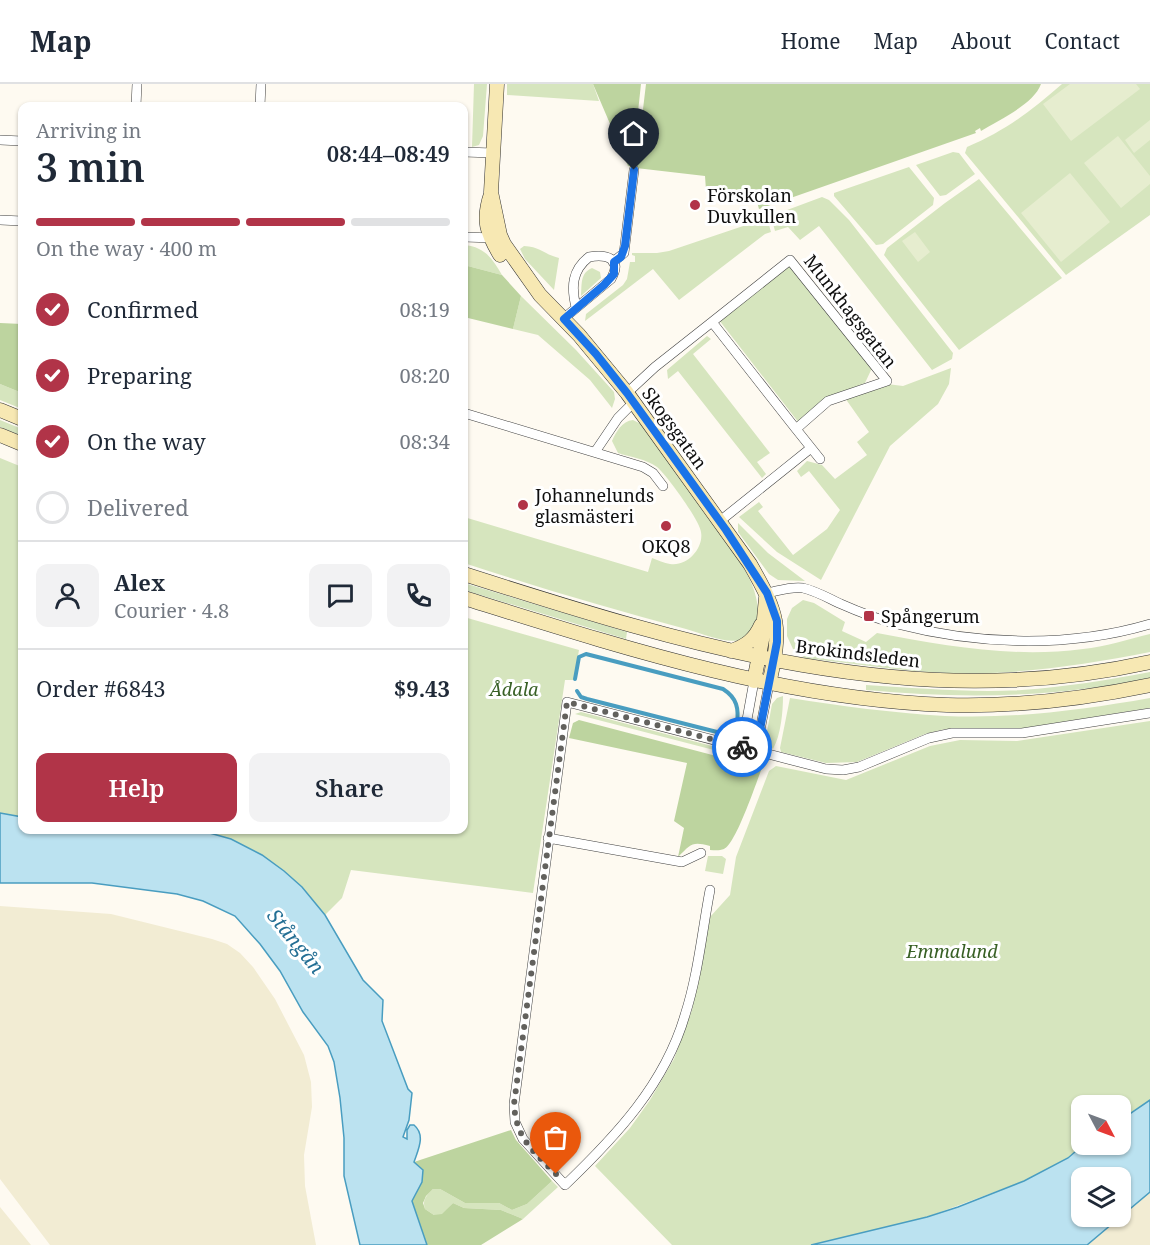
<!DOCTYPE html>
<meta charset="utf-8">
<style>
:root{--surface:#fff;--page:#f2f2f3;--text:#1f2937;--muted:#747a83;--line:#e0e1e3;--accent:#b13448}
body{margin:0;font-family:"Noto Serif",serif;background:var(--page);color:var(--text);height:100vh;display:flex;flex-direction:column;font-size:22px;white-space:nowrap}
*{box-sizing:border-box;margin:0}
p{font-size:20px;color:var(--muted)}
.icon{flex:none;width:33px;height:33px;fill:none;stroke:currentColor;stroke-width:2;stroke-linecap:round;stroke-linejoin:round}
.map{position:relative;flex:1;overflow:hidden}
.details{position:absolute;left:18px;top:18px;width:450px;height:732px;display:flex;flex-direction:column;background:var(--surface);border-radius:12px;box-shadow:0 2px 4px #0004}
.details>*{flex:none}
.needle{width:39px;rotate:131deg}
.tools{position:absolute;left:1071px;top:1011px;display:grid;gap:12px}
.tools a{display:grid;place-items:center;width:60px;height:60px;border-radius:12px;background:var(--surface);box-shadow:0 2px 4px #0004;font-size:30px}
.pin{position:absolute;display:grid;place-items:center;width:51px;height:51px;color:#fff;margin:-62px -26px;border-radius:50% 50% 50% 0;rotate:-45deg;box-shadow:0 0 6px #0007}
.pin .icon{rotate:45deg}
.courier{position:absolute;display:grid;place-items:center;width:60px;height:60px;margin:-30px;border:4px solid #1a73e8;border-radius:50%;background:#fff;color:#222;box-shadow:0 2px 8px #0007}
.overview em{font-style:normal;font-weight:600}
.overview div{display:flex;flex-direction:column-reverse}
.overview{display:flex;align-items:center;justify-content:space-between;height:102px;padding:0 18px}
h1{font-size:39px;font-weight:600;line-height:45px}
.bar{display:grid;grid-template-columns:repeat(4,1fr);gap:9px 6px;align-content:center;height:72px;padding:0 18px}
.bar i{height:8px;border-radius:4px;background:var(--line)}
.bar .on{background:var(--accent)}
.bar p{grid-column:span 4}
.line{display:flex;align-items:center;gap:15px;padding:0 18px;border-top:2px solid var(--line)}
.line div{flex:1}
.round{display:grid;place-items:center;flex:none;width:63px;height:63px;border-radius:12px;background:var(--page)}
ol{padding:0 18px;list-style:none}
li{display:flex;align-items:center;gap:18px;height:66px}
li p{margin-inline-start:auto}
li .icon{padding:6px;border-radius:50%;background:var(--accent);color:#fff;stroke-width:4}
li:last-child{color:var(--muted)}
li i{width:33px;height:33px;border:3px solid var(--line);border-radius:50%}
.button{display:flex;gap:12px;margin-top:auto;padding:12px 18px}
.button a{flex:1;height:69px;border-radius:12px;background:var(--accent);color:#fff;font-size:24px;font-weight:600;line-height:69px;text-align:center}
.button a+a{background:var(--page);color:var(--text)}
header{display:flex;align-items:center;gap:36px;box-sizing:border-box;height:84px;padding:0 30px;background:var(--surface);border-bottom:2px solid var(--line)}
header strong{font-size:28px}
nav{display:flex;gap:33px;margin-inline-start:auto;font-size:21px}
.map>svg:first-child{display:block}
.farmland{fill:#f2ecd3}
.green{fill:#d6e5be}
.forest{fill:#bdd49f}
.pitch{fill:#e6edcf}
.water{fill:#bbe2f0;stroke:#499dc0;stroke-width:1.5;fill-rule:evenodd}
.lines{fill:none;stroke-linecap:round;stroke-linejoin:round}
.stream{stroke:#499dc0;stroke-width:4}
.street-casing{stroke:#414141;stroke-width:10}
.secondary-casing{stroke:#303030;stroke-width:15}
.street{stroke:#fff;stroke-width:9}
.secondary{stroke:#f7e8b3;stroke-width:14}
.done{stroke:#62615d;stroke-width:6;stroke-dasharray:0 10.8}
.route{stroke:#1a73e8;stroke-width:8}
.poi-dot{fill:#b13448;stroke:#fff;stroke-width:2}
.labels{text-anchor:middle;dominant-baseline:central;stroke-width:6;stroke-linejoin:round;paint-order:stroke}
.poi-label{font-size:18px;fill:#0e0e0e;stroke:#fff;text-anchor:start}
.street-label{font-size:18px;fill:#0e0e0e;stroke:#fff}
.park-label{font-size:18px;font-style:italic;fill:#386025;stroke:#fff}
.water-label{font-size:20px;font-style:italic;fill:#246f94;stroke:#fff}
</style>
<header>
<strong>Map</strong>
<nav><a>Home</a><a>Map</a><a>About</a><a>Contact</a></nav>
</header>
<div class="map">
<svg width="1150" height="1161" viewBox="0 0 1150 1161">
<rect width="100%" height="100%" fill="#fefaf1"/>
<path class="farmland" d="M0 822 111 830 212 855 227 860 240 869 253 883 275 915 304 971 311 998 312 1023 304 1071 305 1102 316 1161H50L0 1095Z
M1150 1108V1161H1087L1116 1137Z
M0 1123 31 1161H0Z"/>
<path class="green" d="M474 0H487L483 52 479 61 472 63Z
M507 0H593L599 17 507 11Z
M1062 0H1150V131L1066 191 965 69 967 63C1005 47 1031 27 1062 0Z
M953 68 959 69 975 90 946 111 940 112 916 81Z
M909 83 934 114 933 121 883 160 876 161 834 112V109Z
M979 95 1062 194 959 266 884 171 887 164 945 119Z
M822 113 829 116 849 136 953 269 952 275 932 286 819 142 800 156 788 143 775 147 771 132Z
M767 134 771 148 765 150 679 216 653 185 585 237 586 230 623 201 627 195 630 178H635V172L632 171V169H657L669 167Z
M464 161C485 163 492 174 502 191L464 181Z
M524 162C541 163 543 170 559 174L554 206 525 175 520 165Z
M789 180 872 284 865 299 827 314 799 339 719 236Z
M592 184 600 188 601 194 581 212C582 200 580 189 592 184Z
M521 212 576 266 614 308 615 315 612 324 590 296 538 251 513 245Z
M707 252 711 255 693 270 770 369 757 378 766 390 762 394 678 287 668 295 667 286Z
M951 284 949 300 938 320 890 362 821 496 777 468 739 433 759 418 763 423 758 427 793 471 827 445 840 426 809 387 801 393 797 387 807 377 822 381 835 395 867 371 857 358 869 348 845 314 887 300 903 302Z
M0 300 22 309V325L0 316Z
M0 336 22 345V352L0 343Z
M633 336 641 340C665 374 691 408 715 443 731 465 753 491 757 518 760 533 755 551 739 556 727 560 700 549 686 545 611 525 537 503 464 479V433L648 488 652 474C658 476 664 479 670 480 687 483 704 464 701 448 700 437 666 390 657 383 646 375 630 373 618 369L612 357C616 348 622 337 633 336Z
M0 374 22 383V733L0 729Z
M738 439 768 469 805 497 778 496 769 490 738 448Z
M464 499 627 548 626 555 464 506Z
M803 516 814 519 845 538 842 547 866 558 877 549C945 562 1013 574 1083 565 1105 563 1128 555 1150 550V568C1098 578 1045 587 991 589 929 592 866 581 805 574L793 565 787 552V535L792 524Z
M464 533 579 566 574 596H565L533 809 351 786 342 814 325 831 302 803 284 787 199 746H464Z
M1150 588V594C1055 614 962 615 866 606V601C918 604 970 609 1022 606 1065 603 1108 596 1150 588Z
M783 612C783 627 781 651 773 665L768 660 766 653 772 620 777 614Z
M790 614C841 622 893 629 945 632 1014 635 1082 626 1150 614V624L1025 644 945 645 925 650 857 678 826 679 781 668 780 664Z
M581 628 766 676V678L764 679 575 630Z
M1150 637V1016L1121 1036 1120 1022H1082L1083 1061 1068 1074 1024 1097 927 1133 811 1161H672L595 1082 630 1044 650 1016 674 975 692 926 710 833 730 811 736 773 769 687 776 682 846 696 930 662 960 656 1017 657Z
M708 772H722L726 775 723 790 705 787Z
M552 1097 558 1103 523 1135 501 1126 464 1124 453 1119 442 1131H434L425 1125C422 1116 426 1112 433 1105H440L465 1119H499L512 1126 527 1120Z"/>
<path class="forest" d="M593 0H641L632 83 628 82Z
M646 0H1041C1034 20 999 36 981 47L980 44 975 47 976 49 759 125 756 114 728 117 706 106 705 92 636 84Z
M464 181 502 191 521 212 513 245 464 233Z
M0 239 22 240V309L0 300Z
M579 636 762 684C756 699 736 760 724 765 719 767 714 766 710 766V762C692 757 691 760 678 773L684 744 674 737 687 679 569 654 573 639Z
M511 1046 516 1056 552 1097 527 1120 512 1126 499 1119H465L440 1105H433L426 1112 423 1119 425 1125 434 1131 442 1130 453 1119 464 1124 501 1126 523 1135 481 1161H427L412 1117 417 1108 414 1078Z"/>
<path class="pitch" d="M1070 0H1136L1140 5 1071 57 1043 20Z
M1150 36V56L1134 69 1125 56Z
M1118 52 1150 92V100L1121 124 1084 79Z
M1070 89 1110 138 1061 178 1021 129Z
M915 148 930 168 918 178 902 157Z"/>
<path class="water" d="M0 729 22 733V746H199L231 755 262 771 284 787 302 803 325 831 363 896 383 916 382 937 408 1005 412 1009 409 1036 403 1053 407 1055V1046L410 1041H414C426 1051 418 1066 414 1078L423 1086 422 1098 412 1117 427 1161H360L344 1092V1054L340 1014 334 978 328 962 303 928 280 887 260 860 235 832 203 817 177 810 92 799H0Z
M1150 1016V1108L1087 1161H811L927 1133 958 1123 1024 1097 1068 1074 1083 1061 1120 1060 1121 1036ZM1082 1094H1120V1132H1082Z"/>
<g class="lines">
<path class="stream" d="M575 595 579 573 586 570 723 605C737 614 739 624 737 641L729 647 717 648 587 615 581 613 577 607"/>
<defs>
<path id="street" d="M136 22 137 0
M260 22 261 0
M0 56 22 57
M464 68 493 69
M0 136 22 137
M464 153 494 154
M790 176 887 297 828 317 796 345 712 238Z
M613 178 624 169 634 86
M563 235 611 195C623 174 606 170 589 173 572 186 571 203 576 223
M627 309 655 283 712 238
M464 329 643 383 653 389 663 402
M796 345 820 375
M595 368 618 334 634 318
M720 437 811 364
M767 509C778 507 791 502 803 504 816 507 828 514 841 520 859 528 877 535 897 540 978 561 1069 564 1150 540
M742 663 754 597
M756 667 769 600
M548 754 682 778 701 769
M710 806C702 848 698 891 685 931 665 1000 616 1052 565 1101L523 1055 515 1038 514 1020 567 618 826 685 843 686 859 683 929 654 952 649H1022L1150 629"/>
<path id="secondary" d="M497 0 491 108 500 151 504 160 540 211 579 251 627 309 750 480C779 531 782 543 769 600
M491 110C482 136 487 149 500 171
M0 326 22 335
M0 351 22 360
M464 490C689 562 911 631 1150 578
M464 514C621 563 780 615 947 621 1015 623 1083 615 1150 601
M731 567C746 562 755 555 761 541
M754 597 762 556 766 514"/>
</defs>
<use href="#street" class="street-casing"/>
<use href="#secondary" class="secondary-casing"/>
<use href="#street" class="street"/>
<use href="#secondary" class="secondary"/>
</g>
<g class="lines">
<path class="done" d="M556 1090C533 1067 516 1055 514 1020L567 618 742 663"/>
<path class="route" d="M634 86 625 162 621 173 614 178V190L604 201 564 235 596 270 627 309 726 446 767 509 777 537V558L756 666 742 663"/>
</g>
<g class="poi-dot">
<circle cx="695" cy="121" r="6"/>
<circle cx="523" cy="421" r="6"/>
<circle cx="666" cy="442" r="6"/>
<rect x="863" y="526" width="12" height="12" rx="3"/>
</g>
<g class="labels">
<g class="poi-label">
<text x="707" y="111">Förskolan<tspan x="707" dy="21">Duvkullen</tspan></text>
<text x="535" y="411">Johannelunds<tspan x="535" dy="21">glasmästeri</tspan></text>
<text x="666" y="462" text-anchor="middle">OKQ8</text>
<text x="881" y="532">Spångerum</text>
</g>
<g class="street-label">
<text transform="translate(851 227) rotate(52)">Munkhagsgatan</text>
<text transform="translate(675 344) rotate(54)">Skogsgatan</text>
<text transform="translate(858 569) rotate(7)">Brokindsleden</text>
</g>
<g class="park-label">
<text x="514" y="605">Ådala</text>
<text x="952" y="867">Emmalund</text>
</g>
<g class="water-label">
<text transform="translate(296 857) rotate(51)">Stångån</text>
</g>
</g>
</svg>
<div class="tools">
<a><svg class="needle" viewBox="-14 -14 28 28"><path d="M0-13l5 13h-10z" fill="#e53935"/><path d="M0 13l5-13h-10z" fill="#747a83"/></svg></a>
<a><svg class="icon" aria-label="layers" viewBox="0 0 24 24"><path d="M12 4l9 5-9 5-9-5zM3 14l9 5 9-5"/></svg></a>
</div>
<div class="pin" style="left:556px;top:1090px;background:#ea580c"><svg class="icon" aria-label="bag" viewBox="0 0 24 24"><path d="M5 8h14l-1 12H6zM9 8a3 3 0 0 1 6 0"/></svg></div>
<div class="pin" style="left:634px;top:86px;background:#1f2937"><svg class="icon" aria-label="home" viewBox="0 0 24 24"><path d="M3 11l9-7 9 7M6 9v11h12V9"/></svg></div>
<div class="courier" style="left:742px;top:663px"><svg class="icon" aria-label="bike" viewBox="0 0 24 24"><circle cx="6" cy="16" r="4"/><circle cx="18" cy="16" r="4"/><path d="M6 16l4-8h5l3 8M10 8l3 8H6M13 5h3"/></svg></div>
<section class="details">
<div class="overview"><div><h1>3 min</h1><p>Arriving in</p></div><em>08:44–08:49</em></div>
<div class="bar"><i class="on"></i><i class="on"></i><i class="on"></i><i></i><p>On the way · 400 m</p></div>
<ol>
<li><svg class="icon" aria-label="check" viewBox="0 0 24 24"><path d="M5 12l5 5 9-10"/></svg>Confirmed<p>08:19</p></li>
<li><svg class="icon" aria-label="check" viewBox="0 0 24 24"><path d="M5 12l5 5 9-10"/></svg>Preparing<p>08:20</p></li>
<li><svg class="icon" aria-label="check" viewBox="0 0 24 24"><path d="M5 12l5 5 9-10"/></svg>On the way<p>08:34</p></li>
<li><i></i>Delivered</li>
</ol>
<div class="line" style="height:108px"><a class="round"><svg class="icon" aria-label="person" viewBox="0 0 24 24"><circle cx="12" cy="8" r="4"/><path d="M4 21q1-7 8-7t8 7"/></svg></a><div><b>Alex</b><p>Courier · 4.8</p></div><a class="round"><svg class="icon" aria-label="chat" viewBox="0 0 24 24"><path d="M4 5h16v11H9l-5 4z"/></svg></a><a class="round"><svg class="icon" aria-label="phone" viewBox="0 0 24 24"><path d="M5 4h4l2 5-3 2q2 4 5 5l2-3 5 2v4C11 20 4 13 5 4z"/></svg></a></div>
<div class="line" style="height:78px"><div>Order #6843</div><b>$9.43</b></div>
<div class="button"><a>Help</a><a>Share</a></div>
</section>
</div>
